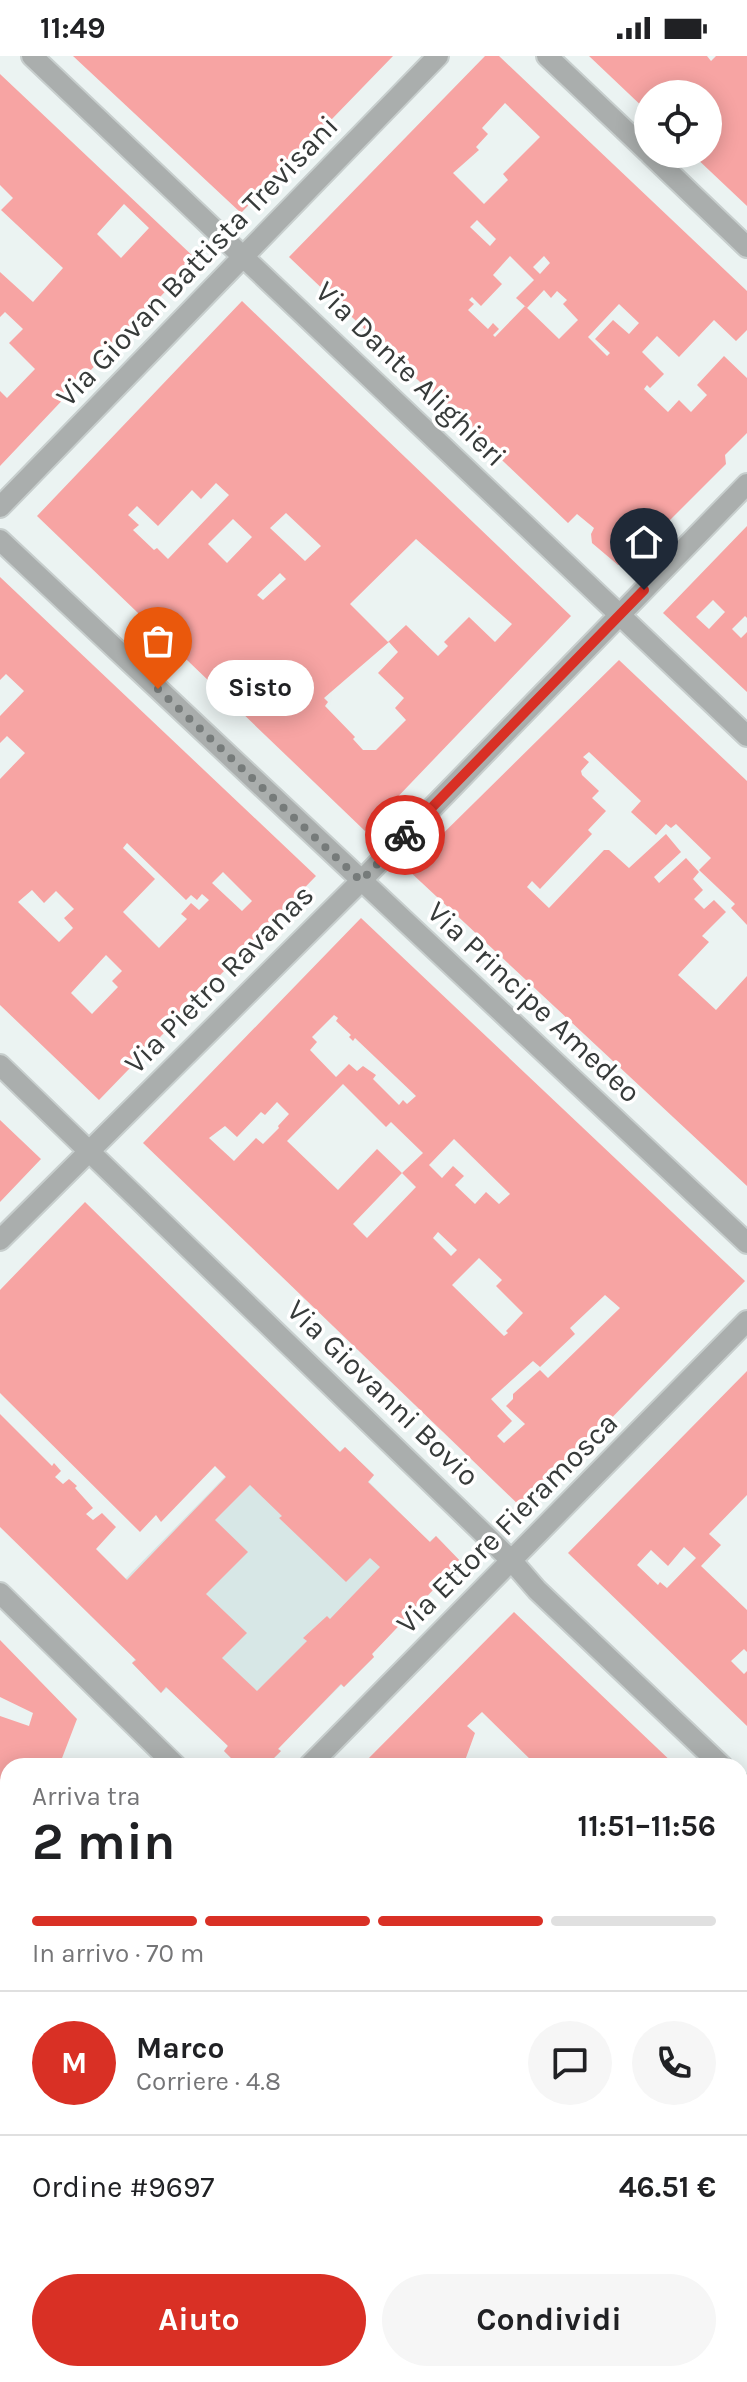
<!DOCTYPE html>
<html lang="it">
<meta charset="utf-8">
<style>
:root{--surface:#fff;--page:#f6f6f6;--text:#202124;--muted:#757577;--line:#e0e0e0;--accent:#d93025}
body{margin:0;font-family:Karla,sans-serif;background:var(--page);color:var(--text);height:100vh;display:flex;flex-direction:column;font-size:30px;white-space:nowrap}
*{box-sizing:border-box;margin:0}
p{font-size:26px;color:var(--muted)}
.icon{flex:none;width:44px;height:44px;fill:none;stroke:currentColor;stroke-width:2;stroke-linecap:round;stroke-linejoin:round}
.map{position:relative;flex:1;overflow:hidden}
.sheet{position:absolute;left:0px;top:1702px;width:748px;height:624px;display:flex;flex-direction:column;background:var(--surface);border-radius:24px 24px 0 0;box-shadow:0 4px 20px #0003}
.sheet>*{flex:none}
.fabs{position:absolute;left:634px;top:24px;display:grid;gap:16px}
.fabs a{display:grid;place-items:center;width:88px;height:88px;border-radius:50%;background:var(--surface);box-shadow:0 4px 20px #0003;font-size:40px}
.pin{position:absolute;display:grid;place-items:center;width:68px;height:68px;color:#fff;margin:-82px -34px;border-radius:50% 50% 50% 0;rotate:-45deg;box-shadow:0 0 8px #0007}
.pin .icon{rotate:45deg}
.courier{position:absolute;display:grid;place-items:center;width:80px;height:80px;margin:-40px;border:6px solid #d93025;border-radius:50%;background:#fff;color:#222;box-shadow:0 2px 10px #0007}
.bubble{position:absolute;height:56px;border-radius:28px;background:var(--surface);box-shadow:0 4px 20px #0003;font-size:26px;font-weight:700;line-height:56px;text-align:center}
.headline em{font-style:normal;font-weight:700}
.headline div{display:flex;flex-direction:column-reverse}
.headline{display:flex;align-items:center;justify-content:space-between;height:136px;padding:0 32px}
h1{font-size:52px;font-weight:700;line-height:60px}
.bar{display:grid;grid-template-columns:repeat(4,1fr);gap:12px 8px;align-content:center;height:96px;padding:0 32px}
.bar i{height:10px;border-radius:6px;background:var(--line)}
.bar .selected{background:var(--accent)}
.bar p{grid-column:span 4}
.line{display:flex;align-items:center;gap:20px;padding:0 32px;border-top:2px solid var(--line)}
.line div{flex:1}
.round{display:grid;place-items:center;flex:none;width:84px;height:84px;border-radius:42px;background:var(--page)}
.cta{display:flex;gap:16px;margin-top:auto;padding:16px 32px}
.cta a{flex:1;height:92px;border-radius:48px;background:var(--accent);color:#fff;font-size:32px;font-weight:700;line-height:92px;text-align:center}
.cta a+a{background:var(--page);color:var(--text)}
.status{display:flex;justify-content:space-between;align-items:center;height:56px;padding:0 40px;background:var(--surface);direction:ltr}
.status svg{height:22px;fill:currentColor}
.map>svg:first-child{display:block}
.built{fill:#d7e7e6}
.building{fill:#f7a4a3;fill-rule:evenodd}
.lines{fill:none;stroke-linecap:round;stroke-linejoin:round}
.minor-casing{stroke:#c7cecd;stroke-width:24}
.minor{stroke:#aaaead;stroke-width:20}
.done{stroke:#767b7a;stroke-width:8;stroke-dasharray:0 14.4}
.route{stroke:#d93025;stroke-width:10}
.labels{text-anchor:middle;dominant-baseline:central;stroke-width:7;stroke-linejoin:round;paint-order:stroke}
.street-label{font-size:30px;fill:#373b3a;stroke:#fff}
</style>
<div class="status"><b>11:49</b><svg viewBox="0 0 49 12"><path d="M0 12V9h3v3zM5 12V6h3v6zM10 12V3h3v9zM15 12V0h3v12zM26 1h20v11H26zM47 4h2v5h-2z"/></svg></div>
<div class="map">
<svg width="747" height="2326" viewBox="0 0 747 2326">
<rect width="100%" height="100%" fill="#ebf3f2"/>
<path class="built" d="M293 1351 339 1396 345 1391 374 1419 369 1426 429 1486 436 1480 464 1509 437 1536 433 1533 372 1598 374 1601 344 1631 341 1629 278 1692 281 1695 266 1710H239L224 1695 228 1689 167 1632 161 1637 132 1607 135 1603 90 1559Z"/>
<path class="building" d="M73 0H393L241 157Z
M485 0H499L747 235V274L736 285 714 264 679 301 657 280 642 296 664 318 650 332 647 329 644 333 668 356 679 344 691 356 707 339 697 329 724 300 747 322V377L725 399 726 408 626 508 618 509 592 487 591 478 594 472 577 458 568 467 289 201ZM505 47 540 81 503 118 508 124 484 148 453 117 479 94 476 91 488 78 482 72ZM477 164 496 183 490 190 470 171ZM510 200 534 224 516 242 527 252 544 234 551 242 557 235 567 244 563 248 578 264 559 283 525 250 495 281 493 279 499 273 493 267 488 273 468 254 474 248 469 244 472 241 481 250 502 228 493 219ZM544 200 550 207 540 218 533 211ZM619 248 639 267 629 278 613 264 595 283 610 297 607 300 588 281Z
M589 0H707L711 5 716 0H747V150L692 98H708V38H648V56Z
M0 18 196 203 0 410V335L7 342 35 313 9 287 23 273 5 256 0 261V216L33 246 63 212 1 154 13 142 0 129ZM124 148 149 172 121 202 97 178Z
M242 245 571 560 365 775 37 460ZM216 427 229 439 168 503 157 492 154 494 133 474 139 469 128 459 137 450 158 470 192 434 201 443ZM286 457 321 490 305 505 270 472ZM233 463 252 481 227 507 208 488ZM416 483 512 568 495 586 469 561 444 586 448 590 438 600 406 569 388 586 350 548ZM280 517 286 523 263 544 257 539ZM389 586 398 596 378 617 404 642 395 652 406 664 376 694H363L353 683 355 681 325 650 328 646 324 642Z
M747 470V562L745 560 732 573 741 582 747 576V636L663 557ZM713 544 725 556 709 573 696 561Z
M0 521 316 820 99 1044 0 949V723L25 697 7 680 0 687V660L24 635 6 618 0 624ZM127 787 186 844 191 839 197 844 202 838 209 844 199 854 191 847 181 858 187 863 159 892 123 856 155 823 123 792ZM223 816 252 845 242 855 212 827ZM32 834 44 847 56 835 74 853 64 862 73 872 59 886 18 846ZM106 899 122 915 112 925 118 931 92 958 71 937Z
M619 604 747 725V869L731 852 735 848 699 814 711 802 676 768 671 772 666 768 656 779 631 756 641 745 589 696 583 701 589 706 581 715 582 719 599 735 592 742 606 755 588 774 592 778 540 833 532 825 527 831 549 852 604 794H609L629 812 666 778 681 796 654 821 659 827 686 802 699 816 693 823 703 834 694 843 704 853 714 844 726 856 702 880 709 886 678 919 716 954 747 920V1130L407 813Z
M361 862 745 1225 523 1453 143 1087ZM334 959 338 962 336 965 351 979 349 981 353 985 355 982 416 1040 407 1048 403 1044 399 1049 373 1023 376 1019 363 1010 357 1015 349 1008 336 1021 310 994 317 986 312 981ZM343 1028 386 1071 391 1066 423 1097 402 1117 416 1131 367 1182 353 1168 402 1117 377 1093 338 1134 287 1085ZM277 1046 289 1058 278 1070 279 1072 263 1088 256 1082 234 1105 209 1082 225 1070 237 1081 261 1056 265 1059ZM454 1083 510 1138 499 1148 486 1136 475 1148 455 1129 464 1120 453 1110 442 1122 429 1109ZM438 1176 457 1194 451 1200 433 1182ZM479 1202 502 1224 496 1230 523 1257 506 1275 508 1277 504 1280 452 1229ZM605 1239 620 1252 548 1322 540 1314 513 1338V1343L506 1350 525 1368 504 1387 497 1380 512 1365 491 1343 533 1305 540 1311 575 1278 570 1272Z
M0 1064 41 1103 0 1146Z
M85 1146 340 1396 345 1391 374 1419 368 1426 430 1486 436 1480 464 1509 437 1536 434 1533 372 1598 374 1601 344 1631 341 1628 278 1693 281 1695 266 1710H239L224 1695 228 1690 166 1631 161 1637 132 1607 136 1604 0 1471V1358L52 1410 54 1407 61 1415 55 1421 63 1428 69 1423 77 1430 75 1432 93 1452 86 1458 93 1464 102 1457 116 1471 96 1493 127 1524 226 1421 215 1410 161 1466 156 1459 140 1476 0 1337V1234ZM250 1429 282 1460 279 1462 346 1526 370 1502 380 1511 330 1563 327 1560 303 1582 307 1585 257 1635 222 1602 247 1577 206 1538 248 1496 215 1464Z
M747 1315V1439L709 1478 721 1489 701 1510 747 1554V1596L744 1593 731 1605 744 1618 747 1615V1670L568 1497ZM684 1491 696 1502 667 1532 660 1526 658 1529 637 1509 651 1494 668 1510Z
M514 1556 676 1710H535V1708L482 1656 467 1670 475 1677 463 1710H361Z
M0 1584 77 1663 59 1710H8V1740L0 1737V1660L29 1670 33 1657 0 1641Z
M740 1790 747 1793V2248L740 2265Z
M0 1808 8 1811V1860L0 1875Z
M8 1912V1975L0 1983V1921Z
M8 2116V2152L0 2158V2118Z
M4 2266 8 2270V2318H23L30 2326H0V2269Z
M85 2318H161L169 2326H93Z
M433 2318H603L600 2326H441Z"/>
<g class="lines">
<defs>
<path id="minor" d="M32 0 747 680
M547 0 648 96
M650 98 747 191
M0 451 438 0
M0 484 747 1187
M0 1009 512 1505 537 1534 722 1710
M0 1184 361 825 747 428
M0 1537 176 1710
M309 1710 747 1265
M740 1727 747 1734
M0 1772 8 1775
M0 2020 8 2012
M735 2318 747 2323
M247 2326 255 2318
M654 2326 657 2318"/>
</defs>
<use href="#minor" class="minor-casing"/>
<use href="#minor" class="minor"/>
</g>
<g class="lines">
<path class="done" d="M158 633 361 825 405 779"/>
<path class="route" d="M405 779 644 534"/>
</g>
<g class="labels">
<g class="street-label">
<text transform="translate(197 205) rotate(-46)">Via Giovan Battista Trevisani</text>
<text transform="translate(411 318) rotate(44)">Via Dante Alighieri</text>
<text transform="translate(219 923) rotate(-45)">Via Pietro Ravanas</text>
<text transform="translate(534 946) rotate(43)">Via Principe Amedeo</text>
<text transform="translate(383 1337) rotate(44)">Via Giovanni Bovio</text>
<text transform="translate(507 1467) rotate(-45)">Via Ettore Fieramosca</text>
</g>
</g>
</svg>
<div class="fabs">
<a><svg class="icon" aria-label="locate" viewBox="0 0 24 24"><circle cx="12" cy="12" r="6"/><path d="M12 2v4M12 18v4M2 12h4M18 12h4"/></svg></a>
</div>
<div class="pin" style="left:158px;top:633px;background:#ea580c"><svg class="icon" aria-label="bag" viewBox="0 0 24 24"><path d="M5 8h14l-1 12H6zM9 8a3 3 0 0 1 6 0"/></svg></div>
<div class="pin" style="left:644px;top:534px;background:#1f2937"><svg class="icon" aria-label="home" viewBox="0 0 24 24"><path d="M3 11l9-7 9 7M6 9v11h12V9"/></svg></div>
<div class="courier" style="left:405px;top:779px"><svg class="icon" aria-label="bike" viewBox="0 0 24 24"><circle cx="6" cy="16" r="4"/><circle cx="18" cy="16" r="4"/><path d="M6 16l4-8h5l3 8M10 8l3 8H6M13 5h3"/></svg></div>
<div class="bubble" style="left:206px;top:604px;width:108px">Sisto</div>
<section class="sheet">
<div class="headline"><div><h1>2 min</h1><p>Arriva tra</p></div><em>11:51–11:56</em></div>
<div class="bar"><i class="selected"></i><i class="selected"></i><i class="selected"></i><i></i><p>In arrivo · 70 m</p></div>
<div class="line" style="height:144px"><b class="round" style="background:var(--accent);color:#fff">M</b><div><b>Marco</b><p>Corriere · 4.8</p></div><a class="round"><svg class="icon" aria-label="chat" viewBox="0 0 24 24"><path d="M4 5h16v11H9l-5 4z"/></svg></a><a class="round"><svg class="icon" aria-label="phone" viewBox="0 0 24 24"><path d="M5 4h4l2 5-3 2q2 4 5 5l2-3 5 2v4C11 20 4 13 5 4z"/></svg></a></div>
<div class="line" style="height:104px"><div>Ordine #9697</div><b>46.51 €</b></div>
<div class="cta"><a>Aiuto</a><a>Condividi</a></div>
</section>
</div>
